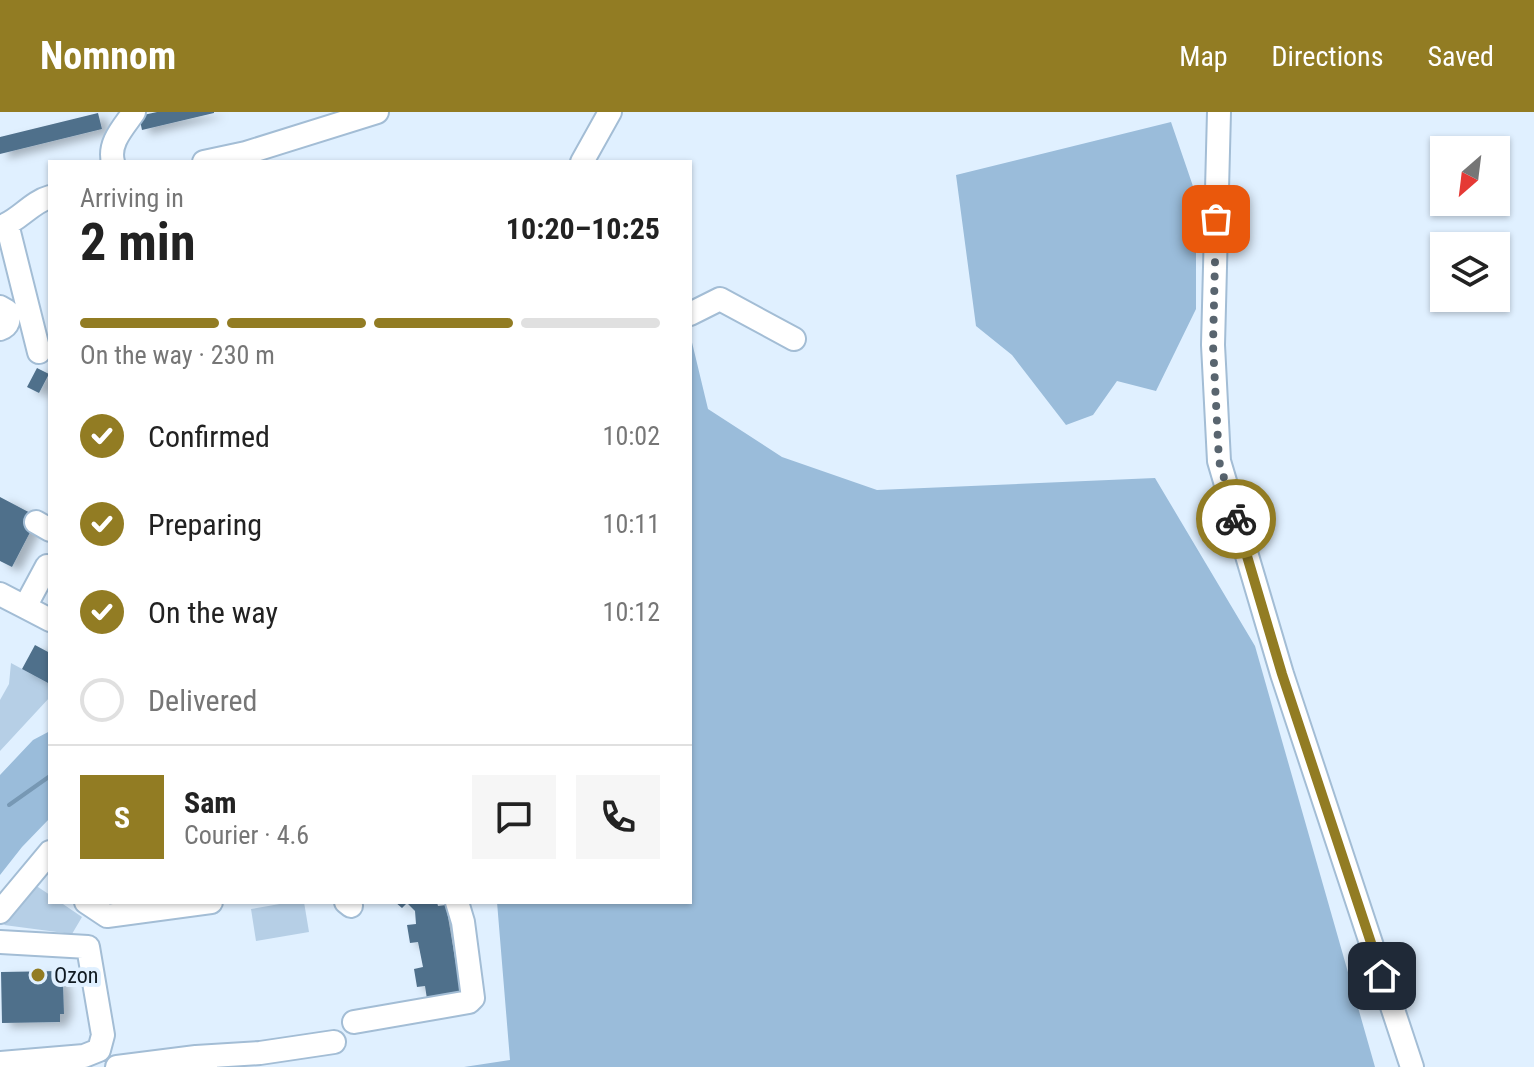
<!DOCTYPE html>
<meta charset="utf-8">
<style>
:root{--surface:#fff;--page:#f6f6f6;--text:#222;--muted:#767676;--line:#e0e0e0;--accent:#927c23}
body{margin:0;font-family:"Roboto Condensed",sans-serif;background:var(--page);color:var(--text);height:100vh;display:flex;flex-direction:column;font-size:30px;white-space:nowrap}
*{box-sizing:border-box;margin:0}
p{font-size:26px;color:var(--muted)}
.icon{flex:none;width:44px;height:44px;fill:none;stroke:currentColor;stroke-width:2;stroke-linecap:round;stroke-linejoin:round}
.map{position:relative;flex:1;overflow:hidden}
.side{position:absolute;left:48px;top:48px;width:644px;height:744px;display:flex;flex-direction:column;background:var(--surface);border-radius:0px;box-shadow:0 2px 6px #0004}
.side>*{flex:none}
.needle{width:52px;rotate:208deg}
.fabs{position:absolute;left:1430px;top:24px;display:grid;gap:16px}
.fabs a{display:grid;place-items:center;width:80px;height:80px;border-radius:0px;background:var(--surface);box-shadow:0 2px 6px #0004;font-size:40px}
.pin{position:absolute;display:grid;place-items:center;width:68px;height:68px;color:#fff;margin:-34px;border-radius:16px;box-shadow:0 4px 12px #0006}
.courier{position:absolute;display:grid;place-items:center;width:80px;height:80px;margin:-40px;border:6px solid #927c23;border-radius:50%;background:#fff;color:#222;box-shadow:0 2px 10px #0007}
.overview em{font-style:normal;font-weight:700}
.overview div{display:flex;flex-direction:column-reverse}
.overview{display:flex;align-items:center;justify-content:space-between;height:136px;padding:0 32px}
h1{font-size:52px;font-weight:700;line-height:60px}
.bar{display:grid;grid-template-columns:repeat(4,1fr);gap:12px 8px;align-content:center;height:96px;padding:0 32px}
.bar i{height:10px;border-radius:6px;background:var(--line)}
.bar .current{background:var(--accent)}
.bar p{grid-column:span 4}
.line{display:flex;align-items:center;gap:20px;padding:0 32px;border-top:2px solid var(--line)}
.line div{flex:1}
.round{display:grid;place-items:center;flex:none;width:84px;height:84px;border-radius:0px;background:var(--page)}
ol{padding:0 32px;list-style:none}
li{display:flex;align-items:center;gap:24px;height:88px}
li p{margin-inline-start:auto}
li .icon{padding:8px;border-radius:50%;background:var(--accent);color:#fff;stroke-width:4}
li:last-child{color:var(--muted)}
li i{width:44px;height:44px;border:4px solid var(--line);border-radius:50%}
header{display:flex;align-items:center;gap:48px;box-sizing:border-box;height:112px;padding:0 40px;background:var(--accent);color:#fff}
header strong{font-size:38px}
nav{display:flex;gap:44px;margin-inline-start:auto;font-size:28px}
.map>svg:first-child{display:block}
.green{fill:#b6cfe6}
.forest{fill:#9abcda}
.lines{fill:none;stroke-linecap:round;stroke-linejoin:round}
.stream{stroke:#7798b4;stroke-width:4}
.building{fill:#50708b;filter:url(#shadow)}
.minor-casing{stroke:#a3bdd5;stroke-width:26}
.minor{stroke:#fff;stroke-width:22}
.done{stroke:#59656f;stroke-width:8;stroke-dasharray:0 14.4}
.route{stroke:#927c23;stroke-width:10}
.poi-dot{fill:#927c23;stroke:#e0f0ff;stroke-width:3}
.labels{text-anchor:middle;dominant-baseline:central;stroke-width:8;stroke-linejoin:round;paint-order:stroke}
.poi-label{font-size:22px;fill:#101a22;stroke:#e0f0ff;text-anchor:start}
</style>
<header>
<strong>Nomnom</strong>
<nav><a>Map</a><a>Directions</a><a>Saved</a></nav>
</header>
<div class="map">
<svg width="1534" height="955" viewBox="0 0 1534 955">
<defs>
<filter id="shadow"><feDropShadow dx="8" dy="4.5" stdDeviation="4" flood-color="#0004"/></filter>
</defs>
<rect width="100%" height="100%" fill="#e0f0ff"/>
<path class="green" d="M11 551 50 572V585L0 639V588L9 572Z
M35 773 50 783V790H60L82 805 72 822 4 813Z
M291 790H304L309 820 256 829 251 797Z"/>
<path class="forest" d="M1171 10 1196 83V197L1156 279 1117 269 1093 303 1066 313 1012 243 976 214 956 63Z
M690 222 708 297 782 345 877 378 1155 366 1255 534 1375 955H464L510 948 497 790H690Z
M50 619V706L22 735 0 763V663L33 628Z"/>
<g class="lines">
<path class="stream" d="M9 693 50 664"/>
</g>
<path class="building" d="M157 0H214V1L142 18 139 4Z
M98 1 102 17 0 42V25Z
M37 256 49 262 39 281 27 275Z
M0 385 38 405 12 455 0 449Z
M35 533 50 541V567L48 571 22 557Z
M395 790H437L438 794 446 793 461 882 427 887 425 874 417 875 414 857 423 855 418 830 410 831 407 813 416 812 415 799 407 791 402 796Z
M59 859 60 872H63L64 902H60V910L2 911 1 860Z"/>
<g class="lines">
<defs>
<path id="minor" d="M1219 0 1213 233 1219 349 1282 562 1412 955
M113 50C108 31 123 16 134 0
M204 50 246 41 377 0
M582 50 610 0
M7 112 39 240
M0 115C19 109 31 90 50 85
M0 195 7 199C10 207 9 214 0 217
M690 202 720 187 794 227
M36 410 50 418
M0 482 25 495 47 454 50 455
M25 495 50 508
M86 790 107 804 211 790
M346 790 351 794
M0 800 50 740
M0 830 88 835 103 923 99 938 84 944 0 951
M354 910 469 890 473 886 463 810 457 790
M196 945 260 941 334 930
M117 955 196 945 206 955"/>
</defs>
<use href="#minor" class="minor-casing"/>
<use href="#minor" class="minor"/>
</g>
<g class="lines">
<path class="done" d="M1216 107 1213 233 1219 349 1236 407"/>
<path class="route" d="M1236 407 1282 562 1382 864"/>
</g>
<circle class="poi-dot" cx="38" cy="863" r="8"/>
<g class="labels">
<g class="poi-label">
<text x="54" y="863">Ozon</text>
</g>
</g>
</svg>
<div class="fabs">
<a><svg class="needle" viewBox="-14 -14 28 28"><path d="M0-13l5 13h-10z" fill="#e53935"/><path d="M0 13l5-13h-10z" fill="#767676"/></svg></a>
<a><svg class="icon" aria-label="layers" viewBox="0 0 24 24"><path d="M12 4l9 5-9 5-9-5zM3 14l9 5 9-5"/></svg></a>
</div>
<div class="pin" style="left:1216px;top:107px;background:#ea580c"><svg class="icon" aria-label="bag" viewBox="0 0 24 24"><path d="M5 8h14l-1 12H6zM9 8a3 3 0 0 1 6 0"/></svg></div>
<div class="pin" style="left:1382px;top:864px;background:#1f2937"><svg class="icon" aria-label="home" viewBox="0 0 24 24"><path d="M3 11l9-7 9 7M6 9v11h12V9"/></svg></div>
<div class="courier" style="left:1236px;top:407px"><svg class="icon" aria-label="bike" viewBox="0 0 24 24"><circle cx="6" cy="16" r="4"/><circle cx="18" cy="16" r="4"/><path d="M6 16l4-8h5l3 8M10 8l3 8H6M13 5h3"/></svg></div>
<section class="side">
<div class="overview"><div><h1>2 min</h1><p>Arriving in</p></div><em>10:20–10:25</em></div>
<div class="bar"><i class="current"></i><i class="current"></i><i class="current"></i><i></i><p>On the way · 230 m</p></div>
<ol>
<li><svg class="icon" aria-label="check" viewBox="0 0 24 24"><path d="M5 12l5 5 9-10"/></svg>Confirmed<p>10:02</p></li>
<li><svg class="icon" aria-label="check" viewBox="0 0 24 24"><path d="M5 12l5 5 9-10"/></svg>Preparing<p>10:11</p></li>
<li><svg class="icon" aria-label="check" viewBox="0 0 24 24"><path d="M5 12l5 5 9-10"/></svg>On the way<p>10:12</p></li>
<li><i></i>Delivered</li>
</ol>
<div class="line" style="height:144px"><b class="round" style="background:var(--accent);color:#fff">S</b><div><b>Sam</b><p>Courier · 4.6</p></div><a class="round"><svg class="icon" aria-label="chat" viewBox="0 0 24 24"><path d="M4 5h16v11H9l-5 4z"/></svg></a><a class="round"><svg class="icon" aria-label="phone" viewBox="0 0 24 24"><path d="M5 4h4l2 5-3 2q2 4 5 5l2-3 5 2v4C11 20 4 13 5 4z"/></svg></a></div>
</section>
</div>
